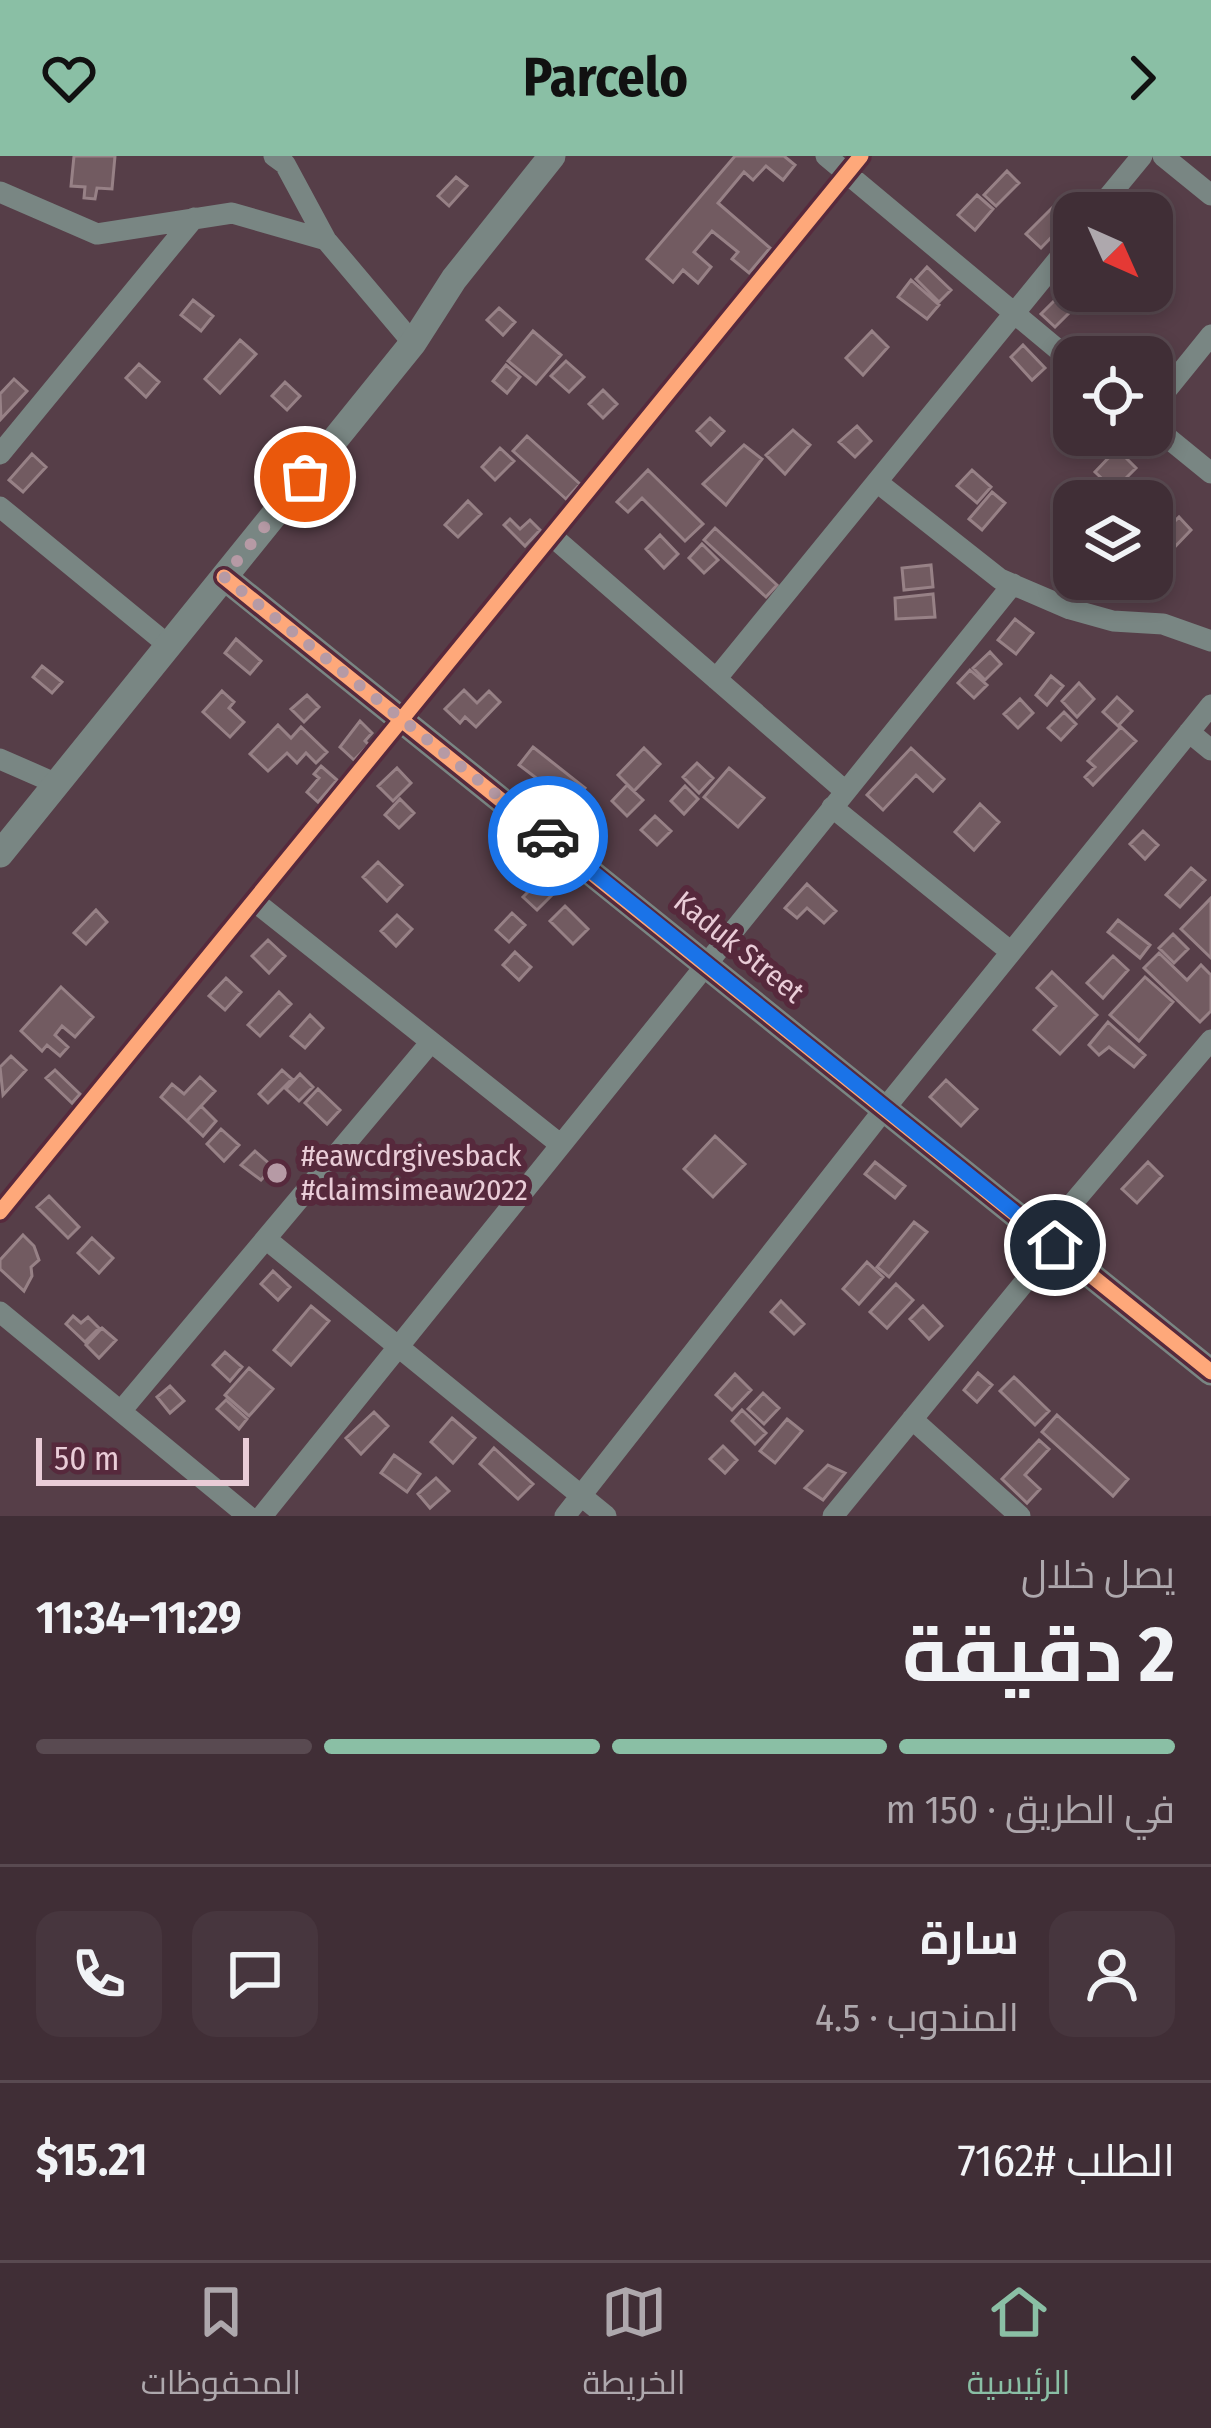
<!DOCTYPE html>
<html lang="ar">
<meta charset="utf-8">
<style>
:root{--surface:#402e36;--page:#47363e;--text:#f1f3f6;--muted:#aea8ad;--line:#594a51;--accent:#8abfa5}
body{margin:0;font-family:"Fira Sans Condensed",Cairo,sans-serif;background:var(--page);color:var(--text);direction:rtl;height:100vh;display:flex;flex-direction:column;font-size:45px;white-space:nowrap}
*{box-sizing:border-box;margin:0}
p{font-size:39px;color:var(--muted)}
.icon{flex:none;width:66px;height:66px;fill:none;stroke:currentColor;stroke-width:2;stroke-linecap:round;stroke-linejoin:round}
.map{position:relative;height:1360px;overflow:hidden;direction:ltr}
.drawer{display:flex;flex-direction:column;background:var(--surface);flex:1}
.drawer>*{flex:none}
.needle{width:78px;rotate:135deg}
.buttons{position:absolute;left:1053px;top:36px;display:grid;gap:24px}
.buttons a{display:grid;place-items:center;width:120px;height:120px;border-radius:24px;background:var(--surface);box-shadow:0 6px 18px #0003,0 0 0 3px var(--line);font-size:60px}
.scale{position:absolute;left:36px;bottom:30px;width:213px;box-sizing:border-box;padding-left:12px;border:6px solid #e9ccd7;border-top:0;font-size:33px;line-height:42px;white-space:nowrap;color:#e9ccd7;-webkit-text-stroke:9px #56293c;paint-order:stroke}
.pin{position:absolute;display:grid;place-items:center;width:102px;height:102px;color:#fff;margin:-51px;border:6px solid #fff;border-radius:50%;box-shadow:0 3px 12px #0007}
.courier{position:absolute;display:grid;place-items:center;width:120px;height:120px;margin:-60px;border:9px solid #1a73e8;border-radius:50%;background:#fff;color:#222;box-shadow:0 3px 15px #0007}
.summary em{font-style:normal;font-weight:700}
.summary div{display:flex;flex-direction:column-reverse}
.summary{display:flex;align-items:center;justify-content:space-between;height:204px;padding:0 36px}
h1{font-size:78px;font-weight:700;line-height:90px}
.bar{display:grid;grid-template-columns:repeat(4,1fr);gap:18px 12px;align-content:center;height:144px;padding:0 36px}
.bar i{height:15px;border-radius:9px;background:var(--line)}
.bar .active{background:var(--accent)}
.bar p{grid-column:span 4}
.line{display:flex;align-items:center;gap:30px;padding:0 36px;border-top:3px solid var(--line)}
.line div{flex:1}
.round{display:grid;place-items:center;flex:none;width:126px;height:126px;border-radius:24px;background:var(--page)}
header{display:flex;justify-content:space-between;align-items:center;height:156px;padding:0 36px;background:var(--accent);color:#111;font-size:54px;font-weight:700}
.menu{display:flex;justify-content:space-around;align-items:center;height:168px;border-top:3px solid var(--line);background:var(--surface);font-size:33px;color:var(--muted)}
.menu a{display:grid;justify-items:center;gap:6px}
.menu .active{color:var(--accent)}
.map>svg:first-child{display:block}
.building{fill:#725b61;stroke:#978186;stroke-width:3}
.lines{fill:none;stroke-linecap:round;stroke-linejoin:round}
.minor{stroke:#798683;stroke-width:21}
.tertiary{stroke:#798683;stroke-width:27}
.cycleway-casing{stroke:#56293c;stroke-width:22}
.cycleway{stroke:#fea87a;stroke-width:15}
.done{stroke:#b69aa5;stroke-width:12;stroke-dasharray:0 21.6}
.route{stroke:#1a73e8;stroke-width:15}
.poi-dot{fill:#b69aa5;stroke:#56293c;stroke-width:4.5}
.labels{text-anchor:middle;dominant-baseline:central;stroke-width:12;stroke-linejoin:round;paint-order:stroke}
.street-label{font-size:30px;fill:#e9ccd7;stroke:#56293c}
.poi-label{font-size:30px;fill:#e9ccd7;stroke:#56293c;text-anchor:start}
</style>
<header><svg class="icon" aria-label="forward" viewBox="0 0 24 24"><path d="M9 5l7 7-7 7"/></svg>Parcelo<svg class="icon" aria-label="heart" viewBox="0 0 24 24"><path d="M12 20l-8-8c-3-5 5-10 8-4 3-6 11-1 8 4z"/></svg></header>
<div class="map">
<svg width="1211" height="1360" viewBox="0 0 1211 1360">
<rect width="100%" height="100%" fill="#563e48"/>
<path class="building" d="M74 0H115L112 33 97 32 95 43 84 42 85 31 71 30Z
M735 0H784L795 9 783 24 766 10 753 24 744 16 718 47 770 92 749 117 732 103 738 96 712 75 694 96 711 111 698 127 683 114 673 126 647 103Z
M1007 15 1019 27 996 50 984 39Z
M456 21 467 30 449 50 438 40Z
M977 39 993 53 975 74 958 59Z
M1053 51 1067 65 1041 92 1026 78Z
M927 111 951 134 939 146 916 123Z
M911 124 939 149 927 163 898 141Z
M193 144 213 160 201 175 181 159Z
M1055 144 1069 157 1055 171 1041 158Z
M499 152 515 166 503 179 487 164Z
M533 175 561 199 536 228 508 205Z
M872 175 888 191 863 219 846 202Z
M240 184 256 198 220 237 205 223Z
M1023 189 1045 212 1032 224 1011 201Z
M566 205 584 221 569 236 551 220Z
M139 208 159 226 146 241 126 222Z
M506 209 520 221 507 237 493 225Z
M14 223 27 235 1 263 0 238Z
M285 226 300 240 287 254 272 240Z
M603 234 617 248 603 262 589 248Z
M710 262 724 275 711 289 697 275Z
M857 270 871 285 855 301 839 286Z
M793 274 810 289 785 318 766 299Z
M527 280 580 328 566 343 513 295Z
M744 289 762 303 726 349 703 328Z
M500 292 514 305 495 324 482 311Z
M1117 293 1136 312 1114 334 1095 316Z
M32 298 46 311 23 336 9 324Z
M648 314 703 368 685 385 642 342 628 356 617 346Z
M972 314 991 331 977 347 957 330Z
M992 336 1005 347 982 374 969 363Z
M468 345 481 358 458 381 445 369Z
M1179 361 1191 374 1166 400 1153 387Z
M510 363 520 373 530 364 540 374 525 390 504 369Z
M715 372 777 429 766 441 704 384Z
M660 379 678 398 664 412 646 393Z
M702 388 718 404 704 417 689 402Z
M931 409 933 431 904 434 902 412Z
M933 438 935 461 896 463 895 442Z
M1015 463 1033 477 1016 498 998 484Z
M236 483 261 505 250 518 225 497Z
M990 496 1001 508 985 524 973 512Z
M42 510 62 526 52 537 33 521Z
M970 514 987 529 974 542 958 527Z
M1051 520 1063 530 1047 549 1036 539Z
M1079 527 1094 543 1077 561 1062 545Z
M464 534 477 547 489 535 500 546 476 571 465 561 460 567 445 553Z
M222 535 234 546 229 552 244 566 230 581 203 556Z
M307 539 319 551 304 566 291 553Z
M1117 541 1132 555 1118 570 1103 556Z
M1020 543 1033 557 1018 572 1004 558Z
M1064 556 1076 568 1061 584 1048 572Z
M360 565 372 577 365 585 369 589 354 604 340 591Z
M278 569 291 582 301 571 327 596 316 607 306 597 297 607 287 597 268 615 250 598Z
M1121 571 1136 585 1093 629 1085 621 1095 611 1088 605Z
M533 591 585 632 572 649 519 609Z
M644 592 660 608 634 635 618 619Z
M911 592 944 623 933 635 916 619 883 654 867 639Z
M697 607 713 622 699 637 683 621Z
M321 610 337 624 318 646 307 636 319 622 314 618Z
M397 612 411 627 393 645 378 630Z
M729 612 764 642 738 671 704 641Z
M627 629 643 644 627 660 612 645Z
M685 630 698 643 684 658 671 645Z
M400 643 414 657 399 672 385 659Z
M980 648 999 666 974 694 955 676Z
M655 660 671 675 657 689 641 674Z
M1143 675 1158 689 1145 703 1130 688Z
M378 706 402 729 387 745 363 721Z
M1191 712 1205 724 1180 751 1166 739Z
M538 726 552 739 537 754 523 741Z
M807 728 836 755 824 767 807 752 797 762 785 752Z
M1211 742V802L1181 773Z
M565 750 588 773 573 788 550 765Z
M96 754 107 766 86 788 74 777Z
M512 757 525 769 509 786 496 774Z
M397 759 412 773 396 790 381 775Z
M1118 764 1150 789 1140 802 1108 776Z
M1173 778 1188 793 1174 807 1159 792Z
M268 784 285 800 269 817 252 800Z
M515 796 531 811 519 824 503 809Z
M1159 797 1187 824 1201 809 1211 819V855L1200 866 1144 812Z
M1113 800 1128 814 1103 842 1087 827Z
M1052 816 1097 859 1060 898 1034 874 1056 850 1037 832Z
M1145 821 1173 846 1139 885 1110 859Z
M226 822 241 836 225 854 209 840Z
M61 831 93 861 75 881 62 870 55 879 68 891 60 900 47 889 42 895 21 875Z
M279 836 291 848 260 880 248 869Z
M310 859 323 872 305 892 291 880Z
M1108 866 1145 899 1134 911 1109 891 1099 899 1089 889Z
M11 900 26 914 3 939 0 911Z
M55 914 80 938 72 947 46 922Z
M282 914 292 923 268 947 259 938Z
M300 918 313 931 299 945 286 933Z
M200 921 215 935 187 965 161 941 172 928 184 938Z
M946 924 977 953 961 970 930 941Z
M318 933 340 954 327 968 305 947Z
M201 950 216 965 203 980 187 965Z
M221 973 239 989 224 1005 207 988Z
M715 980 745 1008 713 1041 684 1013Z
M255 995 273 1011 261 1024 241 1009Z
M875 1006 905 1030 895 1042 865 1018Z
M1148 1006 1162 1020 1137 1047 1122 1033Z
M49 1040 79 1071 68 1082 37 1051Z
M914 1066 927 1076 889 1121 877 1111Z
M23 1079 34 1090 39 1104 31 1111 32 1120 24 1135 0 1113V1104Z
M92 1082 113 1102 99 1117 78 1097Z
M867 1106 883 1121 859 1148 843 1133Z
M273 1115 290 1131 278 1144 261 1128Z
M896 1128 913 1144 887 1172 870 1156Z
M781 1145 804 1168 794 1178 771 1156Z
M311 1150 329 1165 291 1209 274 1194Z
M923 1150 942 1170 929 1183 910 1163Z
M73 1160 81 1167 88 1161 99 1172 85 1186 66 1168Z
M102 1172 116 1184 99 1202 86 1189Z
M225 1196 242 1211 230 1225 213 1209Z
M249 1212 273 1233 249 1260 225 1239Z
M978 1217 992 1229 977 1246 964 1234Z
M735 1218 751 1234 732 1254 716 1239Z
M1014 1221 1049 1255 1035 1269 1000 1235Z
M170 1230 184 1245 170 1257 157 1241Z
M763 1237 779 1252 764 1268 748 1253Z
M226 1244 247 1263 239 1273 217 1253Z
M742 1254 766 1277 755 1288 732 1265Z
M374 1256 388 1270 361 1298 346 1282Z
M1057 1259 1128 1323 1113 1340 1042 1276Z
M452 1262 475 1282 453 1307 431 1286Z
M787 1263 802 1275 775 1307 760 1295Z
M1039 1284 1049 1293 1025 1319 1040 1333 1027 1347 1002 1323Z
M723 1290 737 1304 725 1317 710 1303Z
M494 1292 533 1328 518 1343 480 1308Z
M394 1299 420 1318 407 1336 381 1317Z
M828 1309 845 1317 823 1344 805 1332Z
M436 1322 449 1335 430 1352 418 1338Z"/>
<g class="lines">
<path class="minor" d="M274 0 285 8 326 84
M826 0 1074 207
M1163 0 1211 39
M0 36 97 78 232 57 326 84 413 187
M1095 57 1142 0
M1152 252 1211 179
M1152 269 1211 317
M0 298 194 62
M877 326 1000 423 1070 453 1113 465 1163 468 1211 485
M0 351 168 489
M553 381 845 635
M716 523 1074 84
M1189 576 1211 594
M0 603 57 628
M832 651 1011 796
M254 745 561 989
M0 1056 861 0
M1044 1081 1211 884
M266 1083 606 1360
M0 1156 248 1360
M121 1255 431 886
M912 1263 1020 1360
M262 1360 1013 428
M565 1360 886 951 1211 549
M833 1360 1055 1089"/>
<path class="tertiary" d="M224 421 1211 1216
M0 698 413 187 454 123 552 0"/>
<defs>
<path id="cycleway" d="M224 421 1211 1216
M0 1056 861 0"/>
</defs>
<use href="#cycleway" class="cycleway-casing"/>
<use href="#cycleway" class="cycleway"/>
</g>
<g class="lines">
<path class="done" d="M305 321 224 421 548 680"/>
<path class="route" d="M548 680 1055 1089"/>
</g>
<circle class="poi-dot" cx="277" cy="1017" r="12"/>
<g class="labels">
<g class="street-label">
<text transform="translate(739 791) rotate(39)">Kaduk Street</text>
</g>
<g class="poi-label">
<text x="301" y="1000">#eawcdrgivesback<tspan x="301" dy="34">#claimsimeaw2022</tspan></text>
</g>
</g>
</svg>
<div class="buttons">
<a><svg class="needle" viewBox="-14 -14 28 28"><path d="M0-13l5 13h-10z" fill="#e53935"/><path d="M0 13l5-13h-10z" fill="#aea8ad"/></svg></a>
<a><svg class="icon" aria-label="locate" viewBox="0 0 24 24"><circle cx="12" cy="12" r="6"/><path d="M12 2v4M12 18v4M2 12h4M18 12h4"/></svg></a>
<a><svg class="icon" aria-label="layers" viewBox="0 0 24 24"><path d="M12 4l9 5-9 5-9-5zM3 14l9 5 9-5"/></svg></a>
</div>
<div class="scale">50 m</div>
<div class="pin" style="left:305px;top:321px;background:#ea580c"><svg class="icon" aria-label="bag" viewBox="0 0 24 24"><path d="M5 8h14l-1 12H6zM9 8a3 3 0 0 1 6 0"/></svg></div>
<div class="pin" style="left:1055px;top:1089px;background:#1f2937"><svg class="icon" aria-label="home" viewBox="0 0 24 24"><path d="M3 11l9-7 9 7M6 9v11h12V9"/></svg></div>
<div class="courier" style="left:548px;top:680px"><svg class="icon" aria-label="car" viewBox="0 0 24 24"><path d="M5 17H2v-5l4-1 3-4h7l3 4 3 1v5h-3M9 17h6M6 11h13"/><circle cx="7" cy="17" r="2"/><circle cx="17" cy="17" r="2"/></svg></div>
</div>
<section class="drawer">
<div class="summary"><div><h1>2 دقيقة</h1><p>يصل خلال</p></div><em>11:29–11:34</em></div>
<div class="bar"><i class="active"></i><i class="active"></i><i class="active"></i><i></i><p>في الطريق · 150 m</p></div>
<div class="line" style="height:216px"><a class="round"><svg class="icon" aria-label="person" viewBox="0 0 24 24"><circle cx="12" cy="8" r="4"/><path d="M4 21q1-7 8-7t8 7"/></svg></a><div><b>سارة</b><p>المندوب · 4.5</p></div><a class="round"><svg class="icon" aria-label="chat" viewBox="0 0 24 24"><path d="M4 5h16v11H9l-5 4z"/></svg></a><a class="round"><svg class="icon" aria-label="phone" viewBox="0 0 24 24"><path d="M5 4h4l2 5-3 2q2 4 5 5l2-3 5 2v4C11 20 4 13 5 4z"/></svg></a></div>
<div class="line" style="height:156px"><div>الطلب #7162</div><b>$15.21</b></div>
</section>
<nav class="menu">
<a class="active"><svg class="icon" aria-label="home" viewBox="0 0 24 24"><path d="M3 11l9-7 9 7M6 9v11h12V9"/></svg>الرئيسية</a>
<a><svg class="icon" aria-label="map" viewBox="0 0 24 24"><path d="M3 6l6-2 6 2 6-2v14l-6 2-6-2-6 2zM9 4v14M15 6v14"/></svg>الخريطة</a>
<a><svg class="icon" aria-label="saved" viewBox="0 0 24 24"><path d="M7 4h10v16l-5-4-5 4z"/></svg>المحفوظات</a>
</nav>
